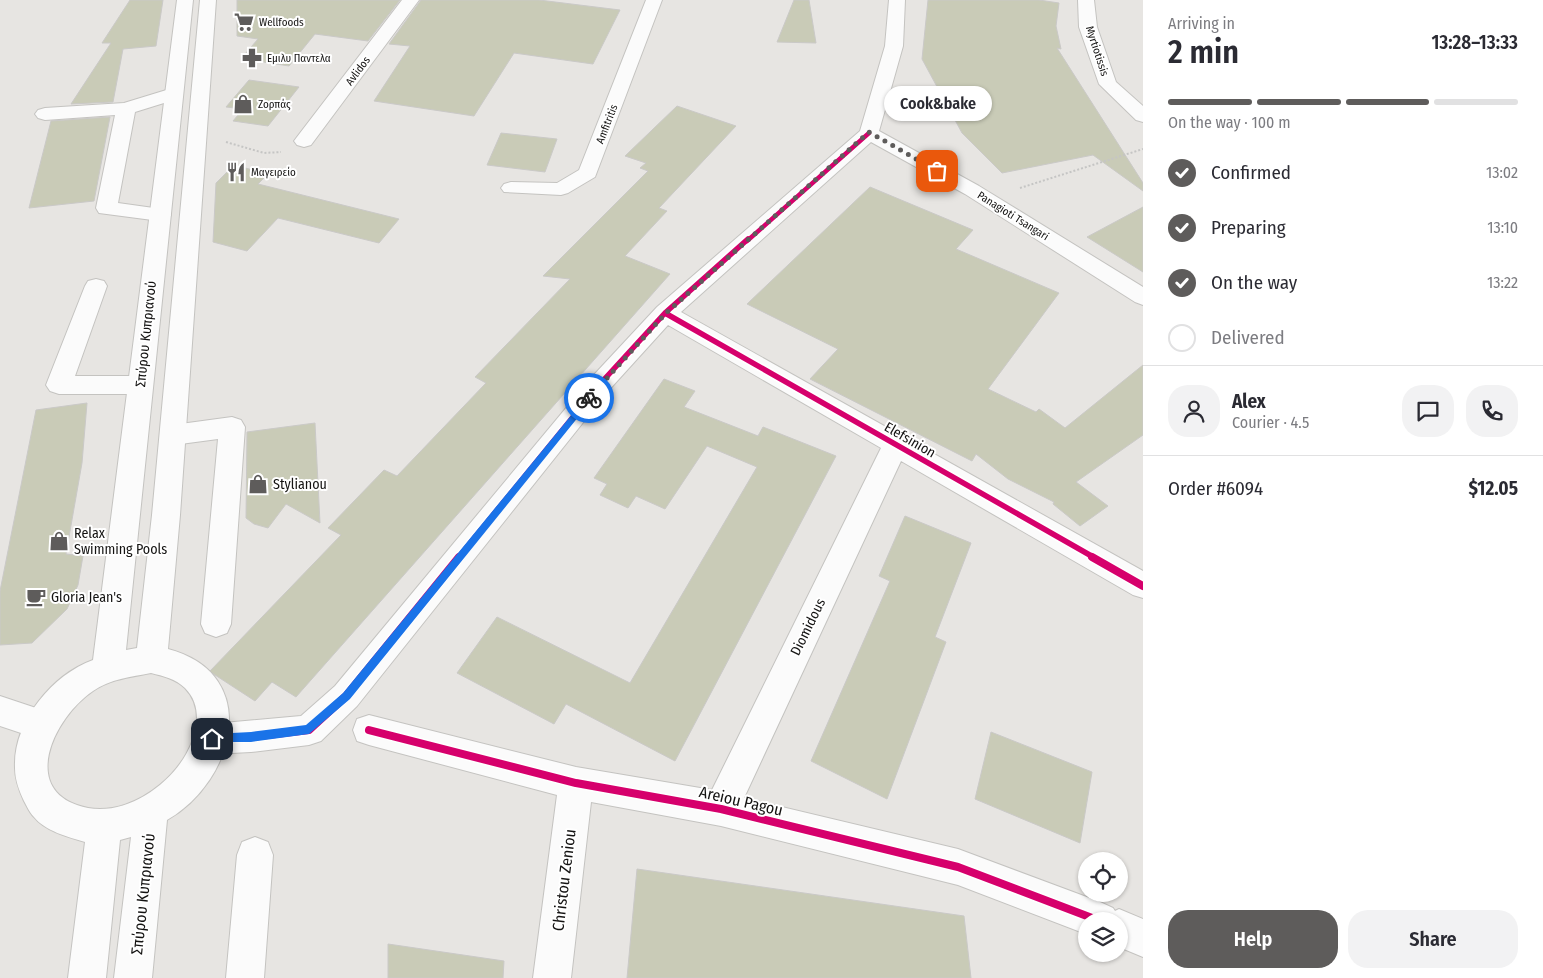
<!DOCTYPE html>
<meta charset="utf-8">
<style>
:root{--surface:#fff;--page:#f2f2f3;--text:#2b2b33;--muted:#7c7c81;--line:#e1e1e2;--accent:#5e5c5b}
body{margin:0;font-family:"Fira Sans Condensed",sans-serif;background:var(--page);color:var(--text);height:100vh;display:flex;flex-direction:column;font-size:19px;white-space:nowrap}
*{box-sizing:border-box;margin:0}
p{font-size:16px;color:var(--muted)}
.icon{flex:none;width:28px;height:28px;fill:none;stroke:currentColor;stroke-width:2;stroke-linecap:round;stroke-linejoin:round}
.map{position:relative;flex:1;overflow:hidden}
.side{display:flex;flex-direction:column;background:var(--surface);width:400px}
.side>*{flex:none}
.tools{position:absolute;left:1078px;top:852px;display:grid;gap:10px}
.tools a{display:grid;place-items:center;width:50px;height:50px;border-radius:50%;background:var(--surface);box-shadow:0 1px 4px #0004;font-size:25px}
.pin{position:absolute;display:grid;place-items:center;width:42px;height:42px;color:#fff;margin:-21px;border-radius:10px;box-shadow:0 2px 8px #0006}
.courier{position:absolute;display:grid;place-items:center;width:50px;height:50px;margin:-25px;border:4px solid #1a73e8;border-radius:50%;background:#fff;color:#222;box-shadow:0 1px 6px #0007}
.bubble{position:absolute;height:35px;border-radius:18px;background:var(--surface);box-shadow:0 1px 4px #0004;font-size:16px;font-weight:600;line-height:35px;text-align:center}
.summary em{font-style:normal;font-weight:600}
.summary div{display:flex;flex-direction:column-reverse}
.summary{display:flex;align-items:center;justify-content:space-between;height:85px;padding:0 25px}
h1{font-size:32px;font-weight:600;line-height:38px}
.bar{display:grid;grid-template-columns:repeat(4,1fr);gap:8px 5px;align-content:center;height:60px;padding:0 25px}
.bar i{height:6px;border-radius:4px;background:var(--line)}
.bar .on{background:var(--accent)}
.bar p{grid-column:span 4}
.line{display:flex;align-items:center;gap:12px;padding:0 25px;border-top:1px solid var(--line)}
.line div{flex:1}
.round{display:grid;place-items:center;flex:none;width:52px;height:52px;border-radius:20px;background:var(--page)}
ol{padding:0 25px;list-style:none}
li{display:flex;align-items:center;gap:15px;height:55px}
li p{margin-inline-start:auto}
li .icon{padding:5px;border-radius:50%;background:var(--accent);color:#fff;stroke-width:4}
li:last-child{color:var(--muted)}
li i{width:28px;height:28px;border:2px solid var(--line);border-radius:50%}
.button{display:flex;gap:10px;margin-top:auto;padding:10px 25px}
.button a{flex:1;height:58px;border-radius:20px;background:var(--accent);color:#fff;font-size:20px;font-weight:600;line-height:58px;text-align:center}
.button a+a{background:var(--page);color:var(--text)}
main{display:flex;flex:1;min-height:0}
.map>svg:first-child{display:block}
.building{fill:#c9cbb7;stroke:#cac9c7}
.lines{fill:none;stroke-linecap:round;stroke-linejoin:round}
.minor-casing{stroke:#c4c3c0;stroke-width:2}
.major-casing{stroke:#c4c3c0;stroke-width:2}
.path{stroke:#c5c5c4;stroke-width:2;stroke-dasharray:2 2;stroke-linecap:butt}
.minor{fill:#fbfbfb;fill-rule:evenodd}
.major{fill:#fbfbfb;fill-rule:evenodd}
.cycleway-far2-casing{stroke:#fff;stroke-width:6}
.cycleway-far1-casing{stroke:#fff;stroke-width:9}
.cycleway-casing{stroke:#fff;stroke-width:11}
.cycleway-far2{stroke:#d6006c;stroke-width:4.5}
.cycleway-far1{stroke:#d6006c;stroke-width:5.5}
.cycleway{stroke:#d6006c;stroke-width:8}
.route{fill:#1a73e8}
.done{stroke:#5e5c5b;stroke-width:5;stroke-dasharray:0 9}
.labels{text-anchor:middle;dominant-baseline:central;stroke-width:4;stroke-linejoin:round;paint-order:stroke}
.far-poi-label{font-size:11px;fill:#141312;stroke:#fff;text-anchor:start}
.far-street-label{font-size:11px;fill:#141312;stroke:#fff}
.street-label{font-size:14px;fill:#141312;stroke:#fff}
.poi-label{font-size:14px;fill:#141312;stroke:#fff;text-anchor:start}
.near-street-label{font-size:16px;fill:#141312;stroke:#fff}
</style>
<main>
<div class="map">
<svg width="1143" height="978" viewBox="0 0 1143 978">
<rect width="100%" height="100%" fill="#e7e5e2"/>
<path class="building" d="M130 0H163L156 46 123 49 113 102 71 104 111 43H102Z
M237 0H400L368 41 315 34 289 66 250 60 254 55 245 54 258 39 237 36Z
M421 0H539L620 10 593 64 514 53 474 116 374 101 410 46 389 44Z
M794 0H809L816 43 777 42Z
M928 0H1039L1059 3 1056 26 1061 49 1057 48 1143 183V191L1093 155 1002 173 962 133 922 59Z
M249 80 299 87 268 126 233 121 243 109 226 107Z
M677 106 736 126 659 208 667 211 625 256 670 274 296 697 272 682 255 701 212 673 210 671 341 535 328 528 384 470 397 476 486 383 475 377 570 279 543 276 648 171 640 168 646 163 625 156Z
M110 117 94 201 29 208 51 121Z
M501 133 557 139 545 172 487 165Z
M234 165 268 174 258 184 399 219 379 243 278 218 247 251 213 242 216 183Z
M870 187 973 230 956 249 1059 293 988 389 1036 412 1039 409 1065 428 1143 365V435L1076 482 1108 506 1080 526 1053 504 1054 502 1008 479 976 454 972 461 810 379 838 349 747 304Z
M1143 207V272L1087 237Z
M664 379 695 391 684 407 758 436 763 427 836 456 675 761 566 704 554 724 457 673 497 617 630 683 757 467 707 446 665 509 636 496 628 508 600 495 607 484 594 478Z
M87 403 82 463 66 554 83 556 78 585 67 609 32 643 0 645V591L36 410Z
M315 423 320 523 286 504 268 528 254 524 246 518 247 432Z
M905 516 971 543 935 637 946 642 887 799 811 761 890 581 879 576Z
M991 732 1092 772 1080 843 975 799Z
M637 869 964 916 971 978H627Z
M388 944 504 961 503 978H388Z"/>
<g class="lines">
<defs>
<path id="minor" d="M402 0H419L311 145 304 147 297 145 294 141 297 137Z
M646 0H662L595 177 568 193 561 195 504 192 501 188 504 184 511 182 557 183 579 170Z
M889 0H905L903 46 879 131 979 186 1143 287V305L1135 302 965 194 871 142 681 312 1143 571V598L1133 595 901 461 744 798 958 849 1100 902 1113 908 1115 911 1119 909 1143 919V957L1119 947V921H1086V934L958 885 721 826 591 802 571 978H533L557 795 369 745 357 741 353 730 357 719 369 715 576 767 712 790 881 448 668 325 609 390 357 706 321 741 309 745 251 752 212 754 200 750 195 739 200 728 212 724 301 716 335 686 591 378 657 307 860 131 885 46Z
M1078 0H1094L1097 27 1116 82 1143 106V122L1136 120 1099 84 1079 27Z
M173 88 180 90 182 94 180 98 135 112 118 203 168 210 171 215 168 220 160 221 99 213 96 208 115 115 45 120 38 118 35 114 38 110 45 108 124 103Z
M96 279 104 281 107 286 75 376H140L149 379 153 385 149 391 140 394H59L50 391 46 385 85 286 88 281Z
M232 417 241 420 245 427 231 624 227 633 216 637 205 633 201 624 218 439 173 445 164 442 160 435 164 428 173 425Z
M0 696 54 714 58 725 54 736 42 740 0 726Z
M255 837 268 842 273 855 264 978H226L237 855 242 842Z"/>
<path id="major" d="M177 0H193L126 650 137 648 152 515 200 0H216L180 515 168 649C263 674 235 781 167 820L152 978H114L131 837 120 840 106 978H68L85 842C68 837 45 831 34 817 29 812 27 806 24 801 19 790 15 780 15 768 13 722 52 675 93 660ZM151 673C163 676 176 679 185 688 194 697 197 707 197 719 195 767 137 817 88 808 17 794 53 718 93 691 110 679 131 677 151 673Z"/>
</defs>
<use href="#minor" class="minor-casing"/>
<use href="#major" class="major-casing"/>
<path class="path" d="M226 142 264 153 281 152
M1020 188 1143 149"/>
<use href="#minor" class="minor"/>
<use href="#major" class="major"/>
<defs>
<path id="cycleway-far2" d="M747 241 869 133"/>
<path id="cycleway-far1" d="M665 313 1095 558
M458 558 600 384 665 313 748 239"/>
<path id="cycleway" d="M1092 557 1143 586
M369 730 576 783 721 809 958 867 1100 921
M212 739 251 737 309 730 346 696 459 557"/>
</defs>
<use href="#cycleway-far2" class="cycleway-far2-casing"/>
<use href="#cycleway-far1" class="cycleway-far1-casing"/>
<use href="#cycleway" class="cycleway-casing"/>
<use href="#cycleway-far2" class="cycleway-far2"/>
<use href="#cycleway-far1" class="cycleway-far1"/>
<use href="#cycleway" class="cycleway"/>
</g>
<path class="route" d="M589 395 593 398 592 400 350 699 309 734 251 742H209V736L212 734 251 732 306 725 343 693 587 396Z"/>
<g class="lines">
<path class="done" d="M589 398 665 314 869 132 937 171"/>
</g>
<defs>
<symbol id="supermarket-bare" viewBox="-9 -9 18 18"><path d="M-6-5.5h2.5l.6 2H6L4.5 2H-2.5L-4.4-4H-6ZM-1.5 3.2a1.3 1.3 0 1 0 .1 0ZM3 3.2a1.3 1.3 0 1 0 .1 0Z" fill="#5e5c5b" stroke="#fff" stroke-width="2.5" paint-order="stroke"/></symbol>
<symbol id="pharmacy-bare" viewBox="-9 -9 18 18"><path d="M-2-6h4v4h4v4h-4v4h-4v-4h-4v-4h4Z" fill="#5e5c5b" stroke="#fff" stroke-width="2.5" paint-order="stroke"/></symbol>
<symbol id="shop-bare" viewBox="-9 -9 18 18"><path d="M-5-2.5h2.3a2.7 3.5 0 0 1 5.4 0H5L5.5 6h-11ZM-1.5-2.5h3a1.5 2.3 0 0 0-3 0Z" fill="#5e5c5b" stroke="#fff" stroke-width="2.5" paint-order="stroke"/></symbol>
<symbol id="restaurant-bare" viewBox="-9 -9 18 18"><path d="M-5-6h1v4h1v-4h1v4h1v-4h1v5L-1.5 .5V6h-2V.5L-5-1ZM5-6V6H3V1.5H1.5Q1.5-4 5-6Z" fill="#5e5c5b" stroke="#fff" stroke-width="2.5" paint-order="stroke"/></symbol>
<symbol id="cafe-bare" viewBox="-9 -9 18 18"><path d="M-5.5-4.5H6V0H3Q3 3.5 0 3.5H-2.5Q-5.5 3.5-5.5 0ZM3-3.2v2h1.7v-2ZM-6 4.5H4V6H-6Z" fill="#5e5c5b" stroke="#fff" stroke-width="2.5" paint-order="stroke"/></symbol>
</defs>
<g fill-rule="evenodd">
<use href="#supermarket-bare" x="230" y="8" width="28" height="28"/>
<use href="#pharmacy-bare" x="238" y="44" width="28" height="28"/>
<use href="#shop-bare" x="229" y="90" width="28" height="28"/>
<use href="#restaurant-bare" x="222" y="158" width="28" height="28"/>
<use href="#shop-bare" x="244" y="470" width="28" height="28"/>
<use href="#shop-bare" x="45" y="527" width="28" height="28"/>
<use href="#cafe-bare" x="22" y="583" width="28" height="28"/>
</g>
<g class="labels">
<g class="far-poi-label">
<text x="259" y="22">Wellfoods</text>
<text x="267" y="58">Εμιλυ Παντελα</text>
<text x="258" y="104">Ζορπάς</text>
<text x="251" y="172">Μαγειρείο</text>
</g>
<g class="far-street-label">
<text transform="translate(1097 51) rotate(72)">Myrtiotissis</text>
<text transform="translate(358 71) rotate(-53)">Avlidos</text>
<text transform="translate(607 124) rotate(-69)">Amfitritis</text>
<text transform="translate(1013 216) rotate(32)">Panagioti Tsangari</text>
</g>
<g class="street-label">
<text transform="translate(146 334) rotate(-84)">Σπύρου Κυπριανού</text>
<text transform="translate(910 440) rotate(30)">Elefsinion</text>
<text transform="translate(808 627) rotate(-64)">Diomidous</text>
</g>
<g class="poi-label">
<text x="273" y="484">Stylianou</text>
<text x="74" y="533">Relax<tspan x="74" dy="16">Swimming Pools</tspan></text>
<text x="51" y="597">Gloria Jean's</text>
</g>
<g class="near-street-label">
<text transform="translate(741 801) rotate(13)">Areiou Pagou</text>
<text transform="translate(564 880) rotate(-83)">Christou Zeniou</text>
<text transform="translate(143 894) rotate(-84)">Σπύρου Κυπριανού</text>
</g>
</g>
</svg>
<div class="tools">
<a><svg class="icon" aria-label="locate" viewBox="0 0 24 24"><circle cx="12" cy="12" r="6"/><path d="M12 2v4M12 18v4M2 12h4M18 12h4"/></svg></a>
<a><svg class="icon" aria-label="layers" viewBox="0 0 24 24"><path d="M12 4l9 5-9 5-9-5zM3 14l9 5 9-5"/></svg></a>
</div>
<div class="pin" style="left:937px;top:171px;background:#ea580c"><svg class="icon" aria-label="bag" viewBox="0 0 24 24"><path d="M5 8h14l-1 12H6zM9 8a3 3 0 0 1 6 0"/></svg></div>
<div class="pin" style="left:212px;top:739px;background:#1f2937"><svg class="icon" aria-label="home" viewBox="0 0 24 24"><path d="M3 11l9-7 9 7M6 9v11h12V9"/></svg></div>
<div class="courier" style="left:589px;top:398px"><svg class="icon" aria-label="bike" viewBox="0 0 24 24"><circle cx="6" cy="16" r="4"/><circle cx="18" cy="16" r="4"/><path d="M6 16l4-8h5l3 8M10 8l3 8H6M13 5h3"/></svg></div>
<div class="bubble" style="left:884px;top:86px;width:108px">Cook&amp;bake</div>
</div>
<section class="side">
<div class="summary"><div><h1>2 min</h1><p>Arriving in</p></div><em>13:28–13:33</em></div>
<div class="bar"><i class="on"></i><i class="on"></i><i class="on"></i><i></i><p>On the way · 100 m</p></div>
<ol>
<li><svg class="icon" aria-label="check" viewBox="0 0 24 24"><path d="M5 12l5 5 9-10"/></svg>Confirmed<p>13:02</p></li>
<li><svg class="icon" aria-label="check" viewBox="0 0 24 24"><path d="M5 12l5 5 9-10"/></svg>Preparing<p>13:10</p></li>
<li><svg class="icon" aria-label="check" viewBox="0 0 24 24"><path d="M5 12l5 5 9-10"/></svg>On the way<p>13:22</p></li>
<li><i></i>Delivered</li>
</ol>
<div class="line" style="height:90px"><a class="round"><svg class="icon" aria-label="person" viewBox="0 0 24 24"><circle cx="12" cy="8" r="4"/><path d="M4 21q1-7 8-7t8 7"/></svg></a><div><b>Alex</b><p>Courier · 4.5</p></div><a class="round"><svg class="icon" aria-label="chat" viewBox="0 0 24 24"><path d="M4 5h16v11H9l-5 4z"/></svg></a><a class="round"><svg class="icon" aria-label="phone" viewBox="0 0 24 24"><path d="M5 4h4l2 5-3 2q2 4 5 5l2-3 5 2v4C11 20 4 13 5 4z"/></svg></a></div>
<div class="line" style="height:65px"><div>Order #6094</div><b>$12.05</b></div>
<div class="button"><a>Help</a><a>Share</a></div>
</section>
</main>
